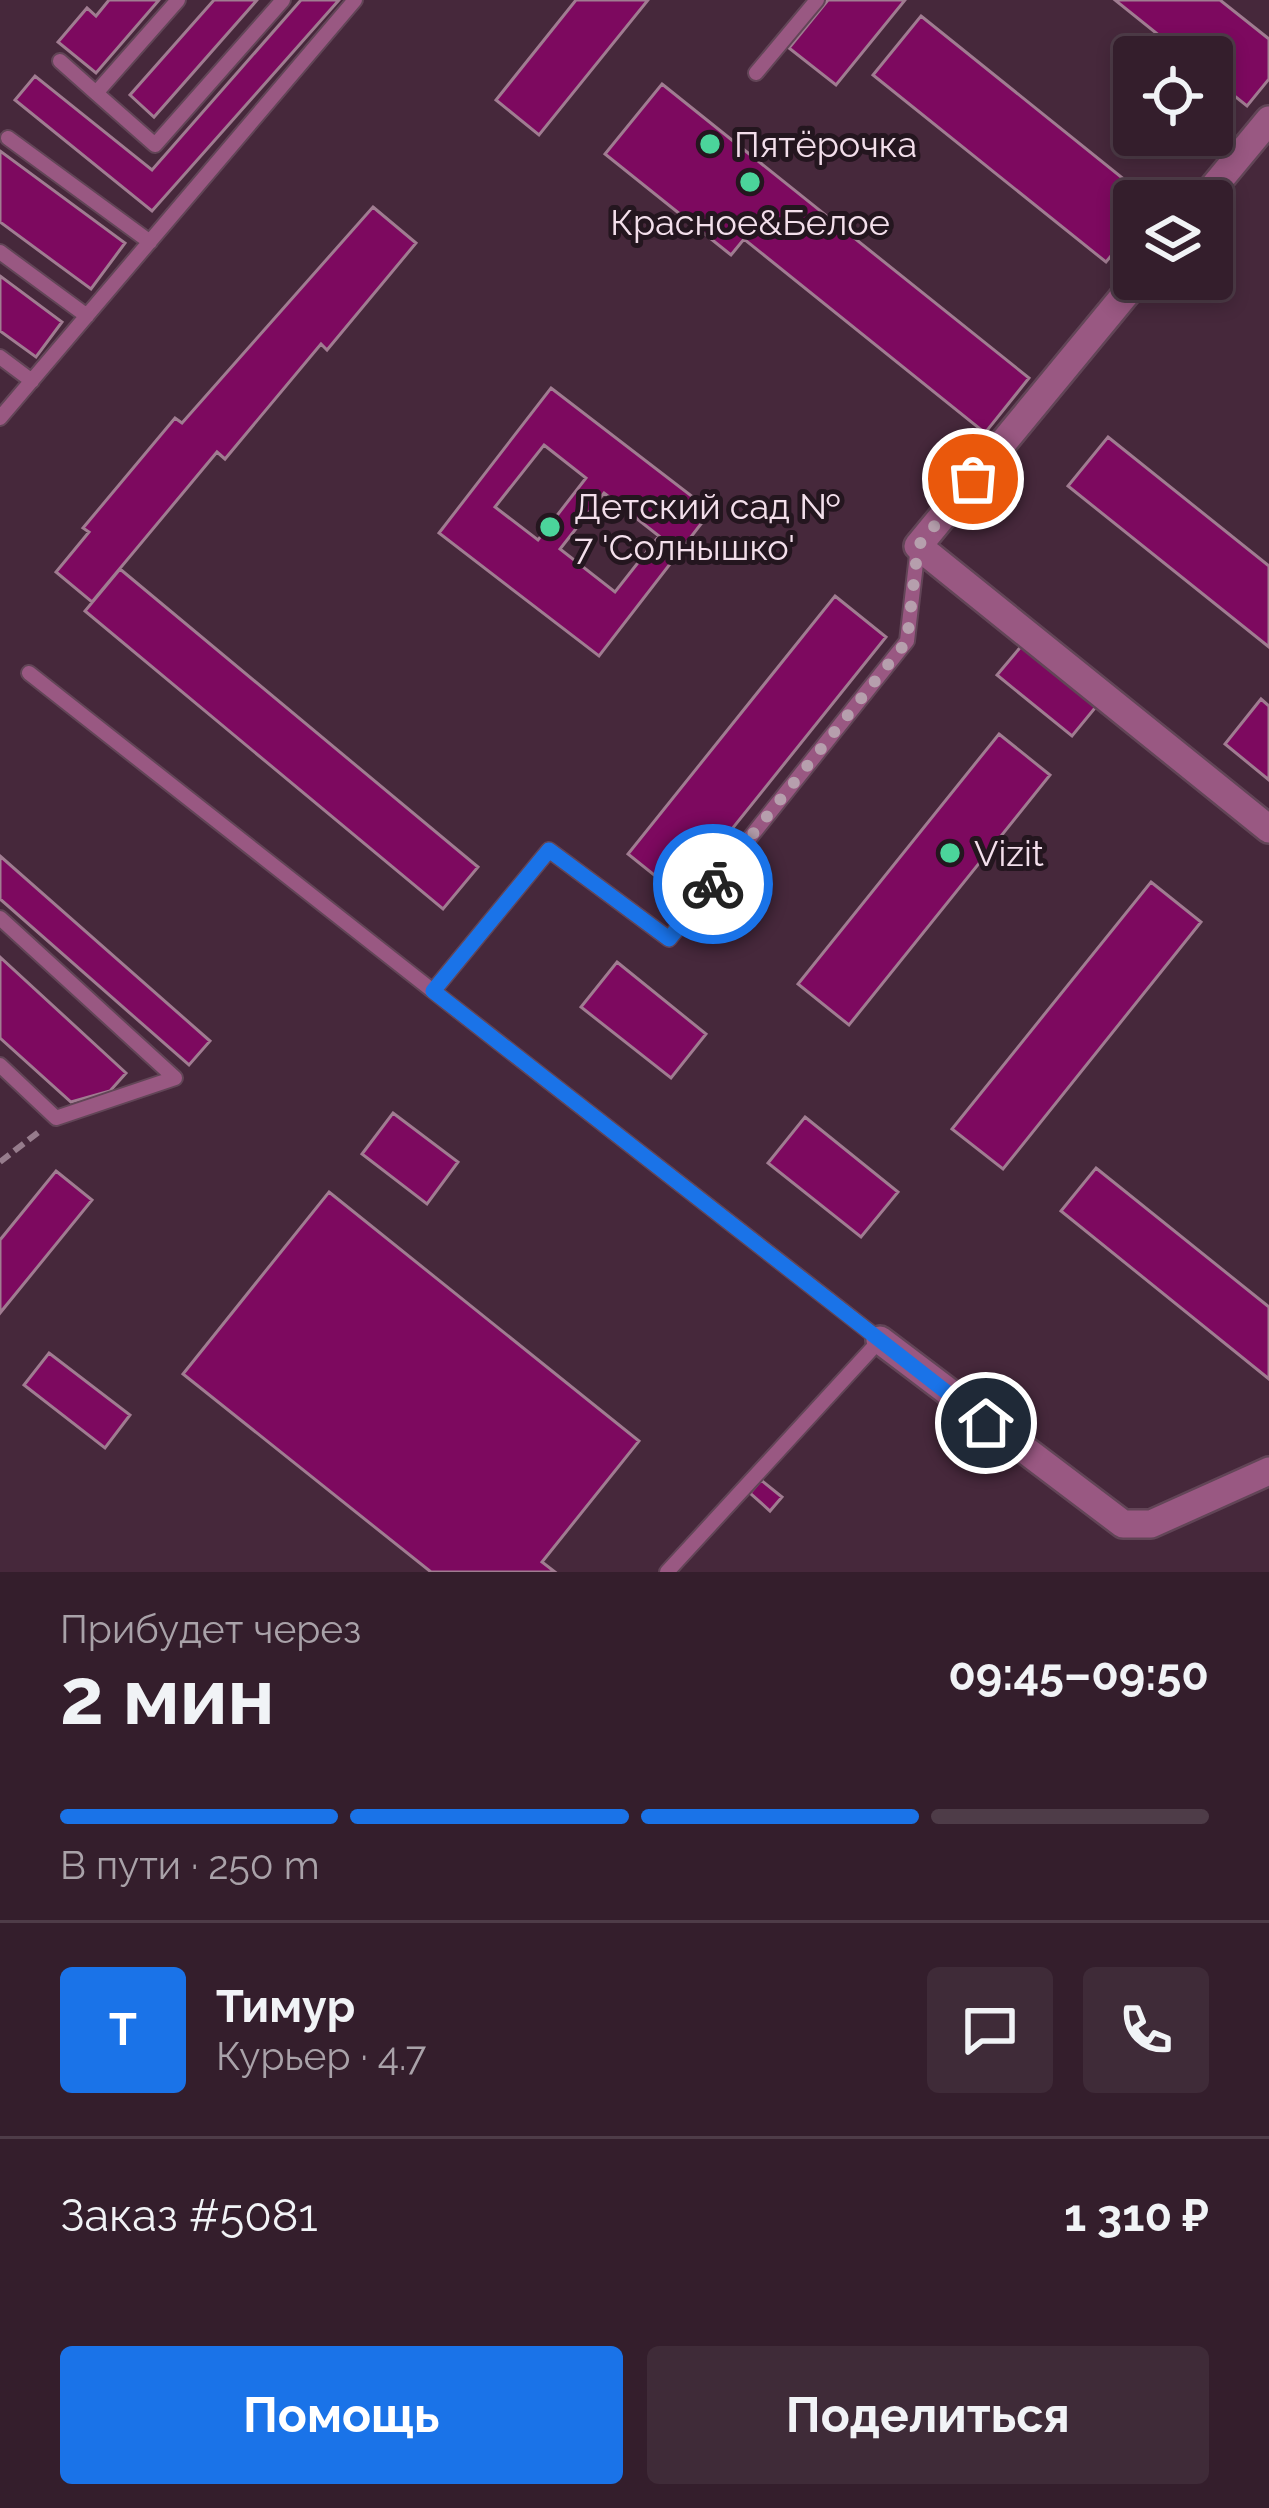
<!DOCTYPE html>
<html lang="ru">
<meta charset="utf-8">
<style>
:root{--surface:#341e2c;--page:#3f2b38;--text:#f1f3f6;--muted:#a9a2a9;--line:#4e3c48;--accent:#1a73e8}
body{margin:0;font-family:Raleway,sans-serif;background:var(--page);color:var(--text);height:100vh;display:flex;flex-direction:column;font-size:45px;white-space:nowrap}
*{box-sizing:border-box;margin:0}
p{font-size:39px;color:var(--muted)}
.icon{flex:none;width:66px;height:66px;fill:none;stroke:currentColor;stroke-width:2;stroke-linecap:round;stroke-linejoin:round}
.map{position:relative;height:1572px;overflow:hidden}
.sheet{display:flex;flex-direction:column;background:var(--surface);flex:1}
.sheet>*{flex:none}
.fabs{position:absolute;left:1113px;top:36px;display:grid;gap:24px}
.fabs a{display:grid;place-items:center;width:120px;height:120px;border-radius:12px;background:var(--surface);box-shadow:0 6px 18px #0003,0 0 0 3px var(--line);font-size:60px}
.pin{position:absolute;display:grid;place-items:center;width:102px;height:102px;color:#fff;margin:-51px;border:6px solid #fff;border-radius:50%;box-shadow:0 3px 12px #0007}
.courier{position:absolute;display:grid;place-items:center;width:120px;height:120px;margin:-60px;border:9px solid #1a73e8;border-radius:50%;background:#fff;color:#222;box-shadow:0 3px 15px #0007}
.headline em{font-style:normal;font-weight:700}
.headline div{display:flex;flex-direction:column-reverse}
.headline{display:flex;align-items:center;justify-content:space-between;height:204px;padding:0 60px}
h1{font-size:78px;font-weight:700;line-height:90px}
.bar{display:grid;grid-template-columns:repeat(4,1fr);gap:18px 12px;align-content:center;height:144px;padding:0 60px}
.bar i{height:15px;border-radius:9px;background:var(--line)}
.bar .active{background:var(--accent)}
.bar p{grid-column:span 4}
.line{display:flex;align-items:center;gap:30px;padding:0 60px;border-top:3px solid var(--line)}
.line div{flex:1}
.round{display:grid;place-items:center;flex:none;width:126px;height:126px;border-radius:12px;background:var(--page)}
.action{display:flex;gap:24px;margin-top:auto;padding:24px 60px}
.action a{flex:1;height:138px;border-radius:12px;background:var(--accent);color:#fff;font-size:48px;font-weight:700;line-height:138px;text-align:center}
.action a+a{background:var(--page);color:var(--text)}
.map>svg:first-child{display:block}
.building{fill:#7d095f;stroke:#a07c91;stroke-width:3;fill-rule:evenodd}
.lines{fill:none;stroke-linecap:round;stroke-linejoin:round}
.lane-casing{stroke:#624557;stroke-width:18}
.street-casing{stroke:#624557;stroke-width:32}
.path{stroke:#967c8c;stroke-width:6;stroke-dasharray:12 6;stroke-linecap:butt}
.lane{stroke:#995882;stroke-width:14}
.street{stroke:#995882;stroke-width:27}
.done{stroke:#b69fad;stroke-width:12;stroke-dasharray:0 21.6}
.route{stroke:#1a73e8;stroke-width:15}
.poi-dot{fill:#4bd49b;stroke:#24161f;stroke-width:4.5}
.labels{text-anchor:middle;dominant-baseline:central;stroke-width:10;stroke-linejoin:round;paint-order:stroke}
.poi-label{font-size:36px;fill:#f3dfeb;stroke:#24161f;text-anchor:start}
</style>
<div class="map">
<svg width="1269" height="1572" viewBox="0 0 1269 1572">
<rect width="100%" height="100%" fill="#46283b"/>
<path class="building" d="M109 0H159L96 73 58 42 87 8 96 16Z
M214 0H257L154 117 130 95Z
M301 0H339L152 211 15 100 35 76 152 170Z
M576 0H648L539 135 496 100Z
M828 0H905L836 85 789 48Z
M1115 0H1220L1269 39V79L1247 106 1212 78V57H1186Z
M921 16 1151 201H1134V228L1106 262 873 75Z
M662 84 1029 378 985 433 744 239 731 255 605 154Z
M0 151 125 243 91 289 0 222Z
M373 207 416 243 327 350 321 344 225 459 217 452 92 602 56 572 89 532 83 528 175 418 182 423Z
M0 276 62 322 36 357 0 331Z
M551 388 711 511 599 656 439 533ZM544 445 586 478 538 540 495 507ZM604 493 659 536 615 592 560 549Z
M1108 437 1269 566V647L1068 486Z
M120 569 478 867 443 909 85 611Z
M835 596 886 637 679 895 628 854Z
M1029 637 1104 697 1072 736 997 675Z
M1261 699 1269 706V780L1225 744Z
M999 734 1050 775 849 1025 798 984Z
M0 856 210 1041 189 1065 0 899Z
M1151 882 1201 922 1003 1169 952 1129Z
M0 957 126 1073 110 1091 71 1102 0 1038Z
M617 962 706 1034 671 1078 581 1007Z
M393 1113 458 1162 427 1204 362 1154Z
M805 1117 898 1192 861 1237 768 1163Z
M1096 1168 1269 1307V1379L1061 1211Z
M56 1171 92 1200 0 1313V1240Z
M329 1192 639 1441 542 1562 555 1572H431L183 1374Z
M49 1353 130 1415 105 1448 24 1385Z
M761 1480 782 1497 770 1511 750 1493Z"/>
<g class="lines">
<defs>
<path id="lane" d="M178 0 96 93 155 145 283 0
M60 61 96 93
M756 73 817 0
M8 138 150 242
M0 252 87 316
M0 357 32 381
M0 418 355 0
M29 673 433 991
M0 918 175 1078 56 1118 0 1065
M667 1572 880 1340 433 991 549 850 669 939 907 641 918 546"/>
<path id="street" d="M1202 201 1269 120
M1138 279 918 546 1269 829
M880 1340 1123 1524H1151L1269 1471"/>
</defs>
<use href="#lane" class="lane-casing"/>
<use href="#street" class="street-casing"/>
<path class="path" d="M0 1162 40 1131"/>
<use href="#lane" class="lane"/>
<use href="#street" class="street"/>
</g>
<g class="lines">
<path class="done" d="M713 884 907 641 918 546 973 479"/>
<path class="route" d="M713 884 669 939 549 850 433 991 986 1423"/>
</g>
<g class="poi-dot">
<circle cx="710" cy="144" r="12"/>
<circle cx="750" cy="182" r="12"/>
<circle cx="550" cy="527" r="12"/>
<circle cx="950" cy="853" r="12"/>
</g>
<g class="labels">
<g class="poi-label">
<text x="734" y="144">Пятёрочка</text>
<text x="750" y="222" text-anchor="middle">Красное&amp;Белое</text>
<text x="574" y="506">Детский сад №<tspan x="574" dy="41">7 'Солнышко'</tspan></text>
<text x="974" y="853">Vizit</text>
</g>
</g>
</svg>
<div class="fabs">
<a><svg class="icon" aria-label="locate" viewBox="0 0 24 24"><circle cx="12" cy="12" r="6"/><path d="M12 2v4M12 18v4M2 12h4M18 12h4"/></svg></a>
<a><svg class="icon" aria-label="layers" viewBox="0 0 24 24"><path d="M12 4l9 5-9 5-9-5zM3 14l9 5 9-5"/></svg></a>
</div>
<div class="pin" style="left:973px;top:479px;background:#ea580c"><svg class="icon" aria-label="bag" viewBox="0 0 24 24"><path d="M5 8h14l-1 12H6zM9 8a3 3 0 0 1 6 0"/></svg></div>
<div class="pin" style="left:986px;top:1423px;background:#1f2937"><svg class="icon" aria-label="home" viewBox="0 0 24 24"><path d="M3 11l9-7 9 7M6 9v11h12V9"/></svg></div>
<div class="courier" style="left:713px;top:884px"><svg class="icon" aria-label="bike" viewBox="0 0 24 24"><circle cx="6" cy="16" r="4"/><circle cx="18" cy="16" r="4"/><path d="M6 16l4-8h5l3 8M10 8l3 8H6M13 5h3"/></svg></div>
</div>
<section class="sheet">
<div class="headline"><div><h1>2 мин</h1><p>Прибудет через</p></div><em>09:45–09:50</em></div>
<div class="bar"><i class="active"></i><i class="active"></i><i class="active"></i><i></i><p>В пути · 250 m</p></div>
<div class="line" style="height:216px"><b class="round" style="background:var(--accent);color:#fff">Т</b><div><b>Тимур</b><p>Курьер · 4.7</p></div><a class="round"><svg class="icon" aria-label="chat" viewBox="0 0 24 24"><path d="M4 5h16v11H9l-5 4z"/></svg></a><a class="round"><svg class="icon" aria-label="phone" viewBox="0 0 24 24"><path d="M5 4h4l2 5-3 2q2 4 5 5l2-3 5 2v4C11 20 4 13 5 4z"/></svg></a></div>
<div class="line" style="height:156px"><div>Заказ #5081</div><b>1 310 ₽</b></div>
<div class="action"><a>Помощь</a><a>Поделиться</a></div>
</section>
